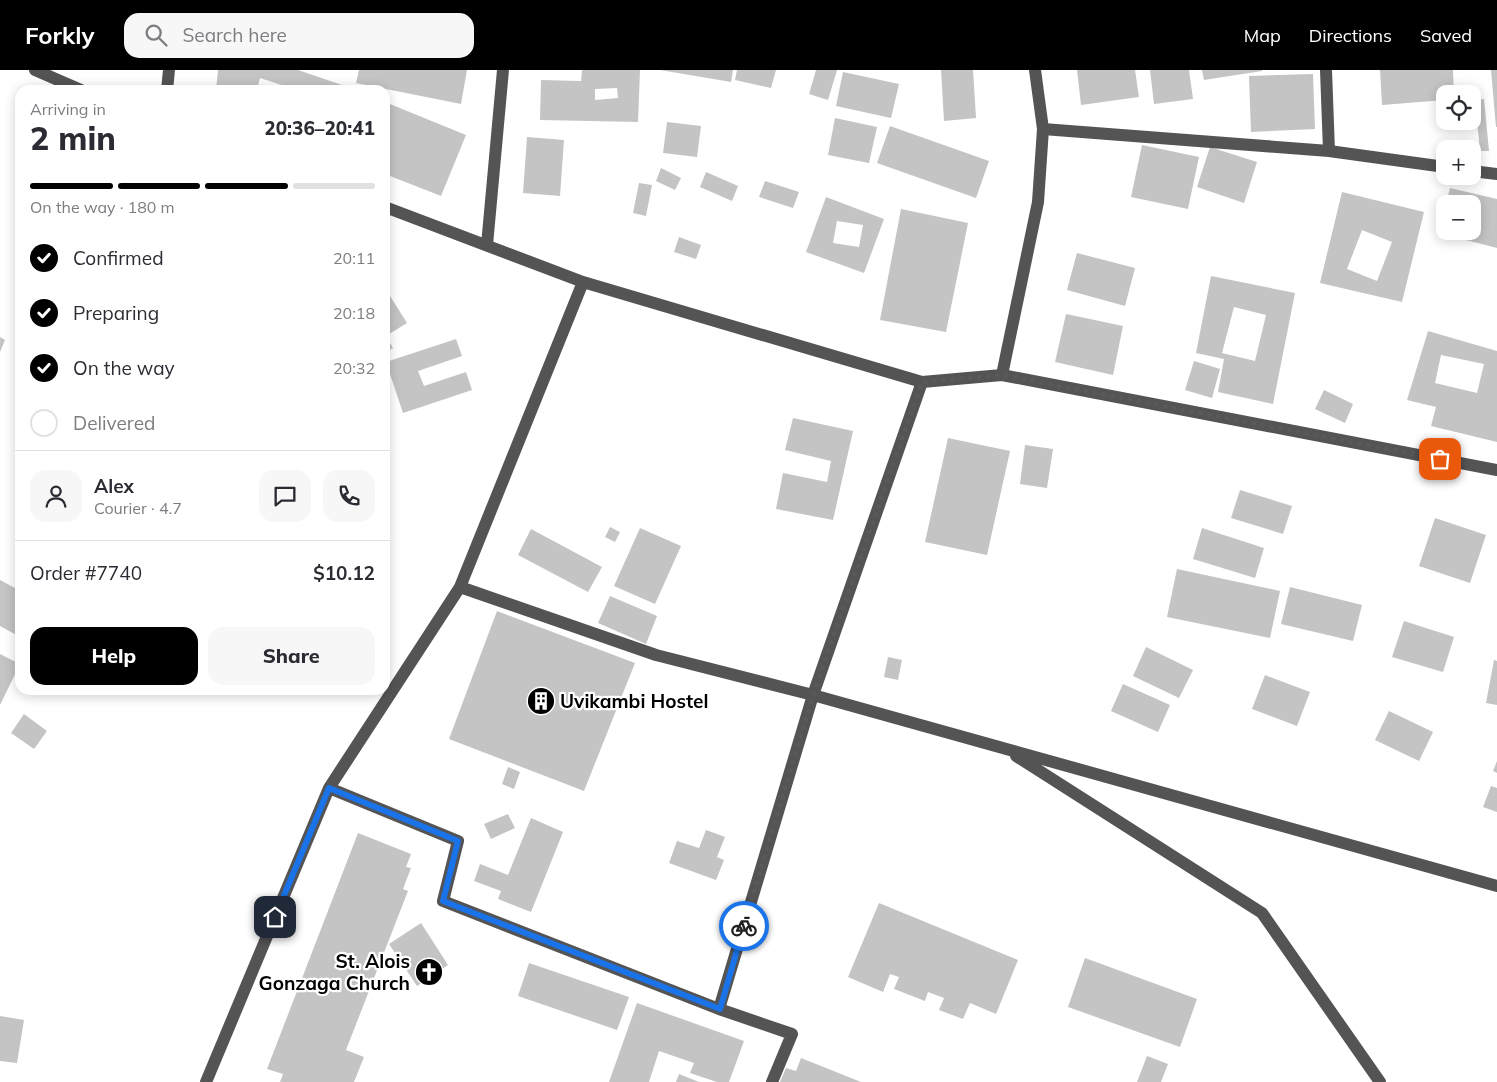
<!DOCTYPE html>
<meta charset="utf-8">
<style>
:root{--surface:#fff;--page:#f7f7f7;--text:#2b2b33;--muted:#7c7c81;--line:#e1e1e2;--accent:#000}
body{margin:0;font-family:Mulish,sans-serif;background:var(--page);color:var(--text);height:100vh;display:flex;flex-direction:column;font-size:19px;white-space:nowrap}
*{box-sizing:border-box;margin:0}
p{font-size:16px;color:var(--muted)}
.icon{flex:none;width:28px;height:28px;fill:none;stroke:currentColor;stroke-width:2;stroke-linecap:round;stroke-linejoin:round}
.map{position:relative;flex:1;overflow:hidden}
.side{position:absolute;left:15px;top:15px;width:375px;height:610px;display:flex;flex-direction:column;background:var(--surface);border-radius:15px;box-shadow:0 2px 12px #0003}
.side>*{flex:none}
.tools{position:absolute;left:1436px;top:15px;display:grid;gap:10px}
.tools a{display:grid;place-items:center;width:45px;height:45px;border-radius:10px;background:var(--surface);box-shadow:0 2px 12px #0003;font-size:25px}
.pin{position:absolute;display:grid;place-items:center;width:42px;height:42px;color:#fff;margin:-21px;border-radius:10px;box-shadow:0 2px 8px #0006}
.courier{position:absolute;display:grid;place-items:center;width:50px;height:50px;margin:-25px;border:4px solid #1a73e8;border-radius:50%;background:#fff;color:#222;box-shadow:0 1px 6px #0007}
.head em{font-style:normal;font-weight:800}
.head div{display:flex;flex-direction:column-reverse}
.head{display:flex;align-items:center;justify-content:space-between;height:85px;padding:0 15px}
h1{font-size:32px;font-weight:800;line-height:38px}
.bar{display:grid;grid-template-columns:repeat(4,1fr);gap:8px 5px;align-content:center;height:60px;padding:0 15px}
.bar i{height:6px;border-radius:4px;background:var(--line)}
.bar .active{background:var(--accent)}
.bar p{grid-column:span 4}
.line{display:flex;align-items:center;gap:12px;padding:0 15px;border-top:1px solid var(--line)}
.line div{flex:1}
.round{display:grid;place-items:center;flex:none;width:52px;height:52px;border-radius:15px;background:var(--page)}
ol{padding:0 15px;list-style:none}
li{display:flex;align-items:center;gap:15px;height:55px}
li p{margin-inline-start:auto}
li .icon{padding:5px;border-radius:50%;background:var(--accent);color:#fff;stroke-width:4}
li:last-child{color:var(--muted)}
li i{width:28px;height:28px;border:2px solid var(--line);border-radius:50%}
.cta{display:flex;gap:10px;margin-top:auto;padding:10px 15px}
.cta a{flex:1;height:58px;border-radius:15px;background:var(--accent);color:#fff;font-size:20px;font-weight:800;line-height:58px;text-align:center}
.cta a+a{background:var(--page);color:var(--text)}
header{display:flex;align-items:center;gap:30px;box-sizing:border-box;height:70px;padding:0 25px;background:var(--accent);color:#fff}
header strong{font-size:24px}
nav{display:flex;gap:28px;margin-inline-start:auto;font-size:18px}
.search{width:350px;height:45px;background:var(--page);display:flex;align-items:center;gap:12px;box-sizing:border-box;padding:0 18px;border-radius:15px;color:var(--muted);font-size:19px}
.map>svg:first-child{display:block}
.building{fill:#c4c4c4;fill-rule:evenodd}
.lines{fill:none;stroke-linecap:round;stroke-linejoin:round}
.minor{stroke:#545454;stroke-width:12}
.done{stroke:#595959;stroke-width:5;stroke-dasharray:0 9}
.route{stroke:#1a73e8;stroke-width:6}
.labels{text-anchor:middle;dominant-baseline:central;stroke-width:4.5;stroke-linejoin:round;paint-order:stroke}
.poi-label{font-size:19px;font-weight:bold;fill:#000;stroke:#fff;text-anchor:start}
</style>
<header>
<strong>Forkly</strong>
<div class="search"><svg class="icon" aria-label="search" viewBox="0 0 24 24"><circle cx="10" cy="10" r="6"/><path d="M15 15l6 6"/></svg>Search here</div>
<nav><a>Map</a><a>Directions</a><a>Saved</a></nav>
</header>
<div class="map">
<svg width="1497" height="1012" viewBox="0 0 1497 1012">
<rect width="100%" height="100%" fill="#fff"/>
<path class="building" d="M218 0H298L342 15 340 20H297L260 8 257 20H216Z
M359 0H467L461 34 356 13Z
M582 0H640L638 52 540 50 541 10 581 11ZM617 18 618 28 595 30V19Z
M660 0H733L731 12Z
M737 0H776L771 18 735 10Z
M816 0H837L828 30 809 24Z
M941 0H973L976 48 944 51Z
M1077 0H1135L1139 27 1081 35Z
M1150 0H1189L1193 29 1154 34Z
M1202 0H1262V1L1204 10Z
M1380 0H1453L1454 24H1445V30L1382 35Z
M1491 0H1497V57H1496Z
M843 2 899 14 891 48 836 36Z
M1313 4 1315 59 1251 62 1249 6Z
M1484 29 1489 81H1480L1477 50 1472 51V30Z
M385 32 466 65 441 126 385 104Z
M835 48 877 57 869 93 828 85Z
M667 52 701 56 697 87 663 83Z
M890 56 989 91 976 128 877 93Z
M527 67 564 70 560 126 523 123Z
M1142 75 1199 87 1188 139 1131 127Z
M1210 77 1257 92 1244 133 1197 117Z
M661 98 681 108 675 120 656 111Z
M706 102 738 116 732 131 700 117Z
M765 111 799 122 793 138 759 127Z
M639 113 652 115 646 146 633 143Z
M1450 118 1497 129V178L1439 163 1444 141 1445 161H1472V134H1446Z
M1342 122 1424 142 1402 232 1320 213ZM1362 160 1392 172 1377 211 1347 199Z
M826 127 884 149 864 203 806 182ZM837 151 863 155 859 177 833 173Z
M901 139 968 153 946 262 880 250Z
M679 167 701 175 696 189 674 182Z
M1077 183 1135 198 1125 236 1067 220Z
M1211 206 1295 223 1273 334 1218 322 1224 289 1196 283ZM1234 237 1266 245 1255 291 1222 283Z
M385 218 407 253 386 266 393 278 385 283Z
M1066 244 1123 256 1113 305 1055 292Z
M1428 261 1497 281V372L1431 356 1436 337 1407 330ZM1441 285 1484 294 1477 323 1435 313Z
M0 267 5 270 0 282Z
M456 269 462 286 418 301 424 316 466 302 472 320 403 343 386 292Z
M1194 291 1220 299 1212 328 1185 320Z
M1324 320 1353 334 1345 353 1315 339Z
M793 348 853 361 833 450 776 439 783 403 827 412 831 391 785 380Z
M948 368 1010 381 987 485 925 472Z
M1025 375 1053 379 1047 418 1020 414Z
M1240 420 1292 436 1283 464 1231 448Z
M1435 448 1486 465 1470 513 1419 496Z
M610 457 620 462 615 472 605 467Z
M640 458 681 476 655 534 614 516Z
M1202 458 1264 478 1255 508 1193 489Z
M531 459 602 497 588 522 518 485Z
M1177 499 1280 521 1270 568 1167 547Z
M20 509V567L0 556V510L15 518Z
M1290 517 1362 535 1353 571 1281 554Z
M610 526 657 546 646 574 598 553Z
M497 541 635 593 584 721 449 669Z
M1404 551 1454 567 1443 602 1392 587Z
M1146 577 1193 600 1179 628 1133 606Z
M0 584 20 594 0 635Z
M888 587 902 590 898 610 884 607Z
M1494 590 1497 591V635L1486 633Z
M1265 605 1310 622 1297 656 1252 639Z
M1123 614 1170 635 1158 662 1111 641Z
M1389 641 1433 662 1419 691 1375 670Z
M24 644 47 661 34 679 11 663Z
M1497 691V703L1493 701Z
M508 697 520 702 514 719 502 714Z
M1491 716 1497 718V742L1483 737Z
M508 744 515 758 491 769 484 754Z
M531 748 563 762 531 842 498 829 501 821 474 811 480 794 508 805Z
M706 760 725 767 717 787 724 790 716 810 669 793 677 771 699 778Z
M358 763 411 784 406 797 411 798 403 819 408 821 346 980 364 987 354 1012H280L283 1004 267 999Z
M879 833 1018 890 996 944 970 933 963 949 939 940 944 928 928 922 925 931 894 919 899 907 890 904 883 922 848 907Z
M421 853 448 895 417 916 389 874Z
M1085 888 1197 929 1180 977 1068 937Z
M529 893 629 927 617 960 518 926Z
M637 933 744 971 729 1012H717L690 1003 694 993 659 981 649 1012H609Z
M0 946 24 950 17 993 0 991Z
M1147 986 1168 994 1161 1012H1137Z
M801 988 861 1012H780L786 998 796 1001Z
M679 1004 699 1012H676Z"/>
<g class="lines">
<path class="minor" d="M35 0 81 20
M1326 0 1329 81
M167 20 169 0
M1043 59 1329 81 1445 97
M1472 101 1497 104
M385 137 583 212 922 312 1002 305 1497 400
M487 175 503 0
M1002 305 1038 132 1043 59 1035 0
M460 517 656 585 813 625 1497 816
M1016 686 1262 843 1380 1012
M329 718 458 771 443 831 719 939
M206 1012 329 718 460 517 583 212
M772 1012 792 964 719 939 813 625 922 312"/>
</g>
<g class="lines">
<path class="done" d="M744 856 813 625 922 312 1002 305 1440 389"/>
<path class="route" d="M275 847 329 718 458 771 443 831 720 939 744 856"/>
</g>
<defs>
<symbol id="building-disc" viewBox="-11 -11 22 22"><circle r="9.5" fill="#000" stroke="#fff"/><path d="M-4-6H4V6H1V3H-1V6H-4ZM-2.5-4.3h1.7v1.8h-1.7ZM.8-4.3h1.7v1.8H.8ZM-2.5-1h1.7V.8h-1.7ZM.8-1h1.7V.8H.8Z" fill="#fff"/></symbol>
<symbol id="church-disc" viewBox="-11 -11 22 22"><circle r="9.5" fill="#000" stroke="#fff"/><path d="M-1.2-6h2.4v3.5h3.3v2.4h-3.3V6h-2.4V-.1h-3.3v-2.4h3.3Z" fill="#fff"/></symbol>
</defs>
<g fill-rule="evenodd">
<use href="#building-disc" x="525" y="615" width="32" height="32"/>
<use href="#church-disc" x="413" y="886" width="32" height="32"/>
</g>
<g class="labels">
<g class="poi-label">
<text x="560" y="631">Uvikambi Hostel</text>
<text x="410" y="891" text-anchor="end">St. Alois<tspan x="410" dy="22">Gonzaga Church</tspan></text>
</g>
</g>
</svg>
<div class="tools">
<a><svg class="icon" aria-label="locate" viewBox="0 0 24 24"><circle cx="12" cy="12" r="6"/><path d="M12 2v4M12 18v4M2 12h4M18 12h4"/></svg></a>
<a>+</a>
<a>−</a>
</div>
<div class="pin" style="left:1440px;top:389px;background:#ea580c"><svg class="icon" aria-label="bag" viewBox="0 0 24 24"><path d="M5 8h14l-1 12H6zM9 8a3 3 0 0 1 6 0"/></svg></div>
<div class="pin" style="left:275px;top:847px;background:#1f2937"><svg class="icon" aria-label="home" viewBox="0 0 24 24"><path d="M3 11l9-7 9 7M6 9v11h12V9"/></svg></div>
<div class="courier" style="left:744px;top:856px"><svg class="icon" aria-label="bike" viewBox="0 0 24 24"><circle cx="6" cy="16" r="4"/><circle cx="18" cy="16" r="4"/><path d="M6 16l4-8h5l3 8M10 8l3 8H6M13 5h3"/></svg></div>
<section class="side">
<div class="head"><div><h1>2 min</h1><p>Arriving in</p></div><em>20:36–20:41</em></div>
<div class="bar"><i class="active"></i><i class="active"></i><i class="active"></i><i></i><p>On the way · 180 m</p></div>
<ol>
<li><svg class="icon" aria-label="check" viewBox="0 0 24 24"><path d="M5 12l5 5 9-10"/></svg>Confirmed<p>20:11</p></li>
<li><svg class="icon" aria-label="check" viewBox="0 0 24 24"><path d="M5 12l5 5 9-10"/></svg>Preparing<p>20:18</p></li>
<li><svg class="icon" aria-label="check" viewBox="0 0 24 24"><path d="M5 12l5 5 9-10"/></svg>On the way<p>20:32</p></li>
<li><i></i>Delivered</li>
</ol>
<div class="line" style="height:90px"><a class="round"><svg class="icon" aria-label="person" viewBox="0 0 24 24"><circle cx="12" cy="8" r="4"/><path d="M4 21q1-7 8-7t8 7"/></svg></a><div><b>Alex</b><p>Courier · 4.7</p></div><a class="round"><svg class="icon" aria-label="chat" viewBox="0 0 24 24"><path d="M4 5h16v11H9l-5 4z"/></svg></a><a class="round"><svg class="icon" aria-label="phone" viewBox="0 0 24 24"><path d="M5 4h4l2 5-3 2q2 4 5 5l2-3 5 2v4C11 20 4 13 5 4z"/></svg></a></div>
<div class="line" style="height:65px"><div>Order #7740</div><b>$10.12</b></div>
<div class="cta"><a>Help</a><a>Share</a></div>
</section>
</div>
